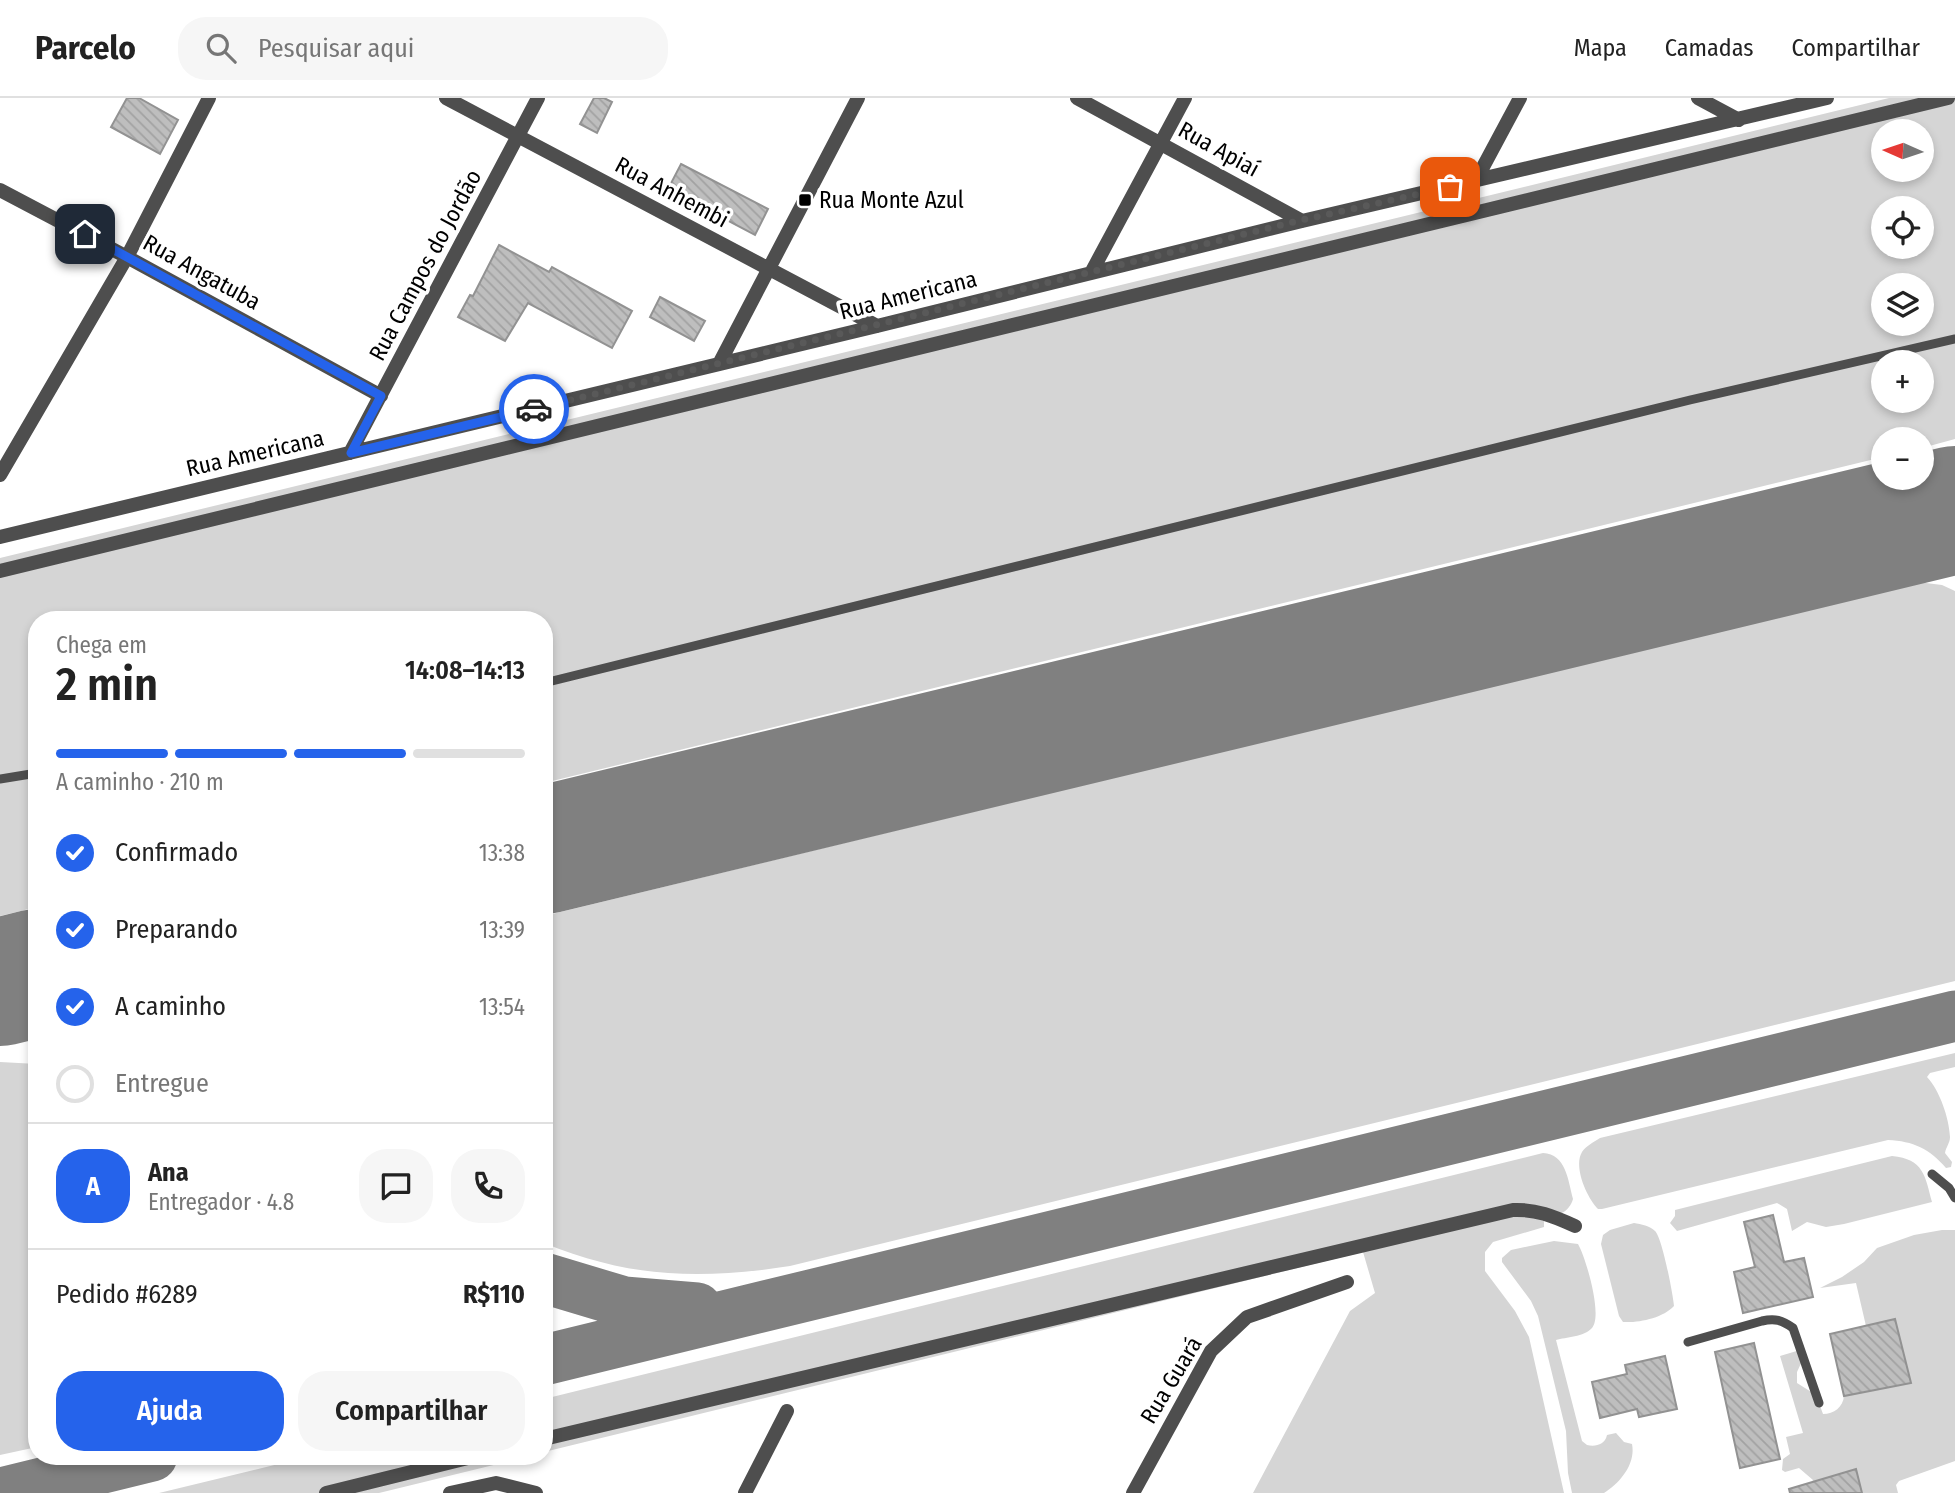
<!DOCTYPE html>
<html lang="pt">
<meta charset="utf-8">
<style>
:root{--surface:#fff;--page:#f6f6f6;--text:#222;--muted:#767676;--line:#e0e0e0;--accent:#2563eb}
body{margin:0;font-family:"Fira Sans Condensed",sans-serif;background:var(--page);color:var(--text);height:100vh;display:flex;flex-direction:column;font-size:26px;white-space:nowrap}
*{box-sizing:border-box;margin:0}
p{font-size:23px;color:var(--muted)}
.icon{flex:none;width:38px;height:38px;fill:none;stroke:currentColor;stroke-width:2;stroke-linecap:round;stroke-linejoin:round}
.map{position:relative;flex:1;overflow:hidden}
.panel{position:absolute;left:28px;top:513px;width:525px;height:854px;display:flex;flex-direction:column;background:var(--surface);border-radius:28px;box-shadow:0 4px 10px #0003}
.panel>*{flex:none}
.needle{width:46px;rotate:273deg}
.tools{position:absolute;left:1871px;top:21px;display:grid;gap:14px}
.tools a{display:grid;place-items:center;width:63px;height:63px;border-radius:50%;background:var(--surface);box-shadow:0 4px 10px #0003;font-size:35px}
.pin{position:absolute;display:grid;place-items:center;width:60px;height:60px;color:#fff;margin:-30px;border-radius:14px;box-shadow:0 4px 10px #0006}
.courier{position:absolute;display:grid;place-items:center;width:70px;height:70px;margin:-35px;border:5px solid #2563eb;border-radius:50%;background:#fff;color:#222;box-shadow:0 2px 9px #0007}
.summary em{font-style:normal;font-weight:600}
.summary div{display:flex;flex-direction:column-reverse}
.summary{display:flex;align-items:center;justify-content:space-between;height:119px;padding:0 28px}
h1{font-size:46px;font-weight:600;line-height:52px}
.bar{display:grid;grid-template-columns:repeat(4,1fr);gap:10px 7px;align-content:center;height:84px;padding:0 28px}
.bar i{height:9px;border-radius:5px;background:var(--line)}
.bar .current{background:var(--accent)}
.bar p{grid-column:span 4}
.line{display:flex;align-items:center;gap:18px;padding:0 28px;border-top:2px solid var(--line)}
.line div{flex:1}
.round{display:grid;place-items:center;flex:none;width:74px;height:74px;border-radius:28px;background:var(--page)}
ol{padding:0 28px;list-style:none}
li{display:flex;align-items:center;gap:21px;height:77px}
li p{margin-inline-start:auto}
li .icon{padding:7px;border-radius:50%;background:var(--accent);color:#fff;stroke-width:4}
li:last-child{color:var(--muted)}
li i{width:38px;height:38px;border:4px solid var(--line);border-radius:50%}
.action{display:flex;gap:14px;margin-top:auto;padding:14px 28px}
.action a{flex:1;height:80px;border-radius:28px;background:var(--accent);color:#fff;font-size:28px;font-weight:600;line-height:80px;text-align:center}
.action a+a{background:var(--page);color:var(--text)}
header{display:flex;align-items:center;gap:42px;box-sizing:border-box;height:98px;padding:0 35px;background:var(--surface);border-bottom:2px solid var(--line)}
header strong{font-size:33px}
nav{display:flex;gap:38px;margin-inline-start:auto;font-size:24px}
.search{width:490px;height:63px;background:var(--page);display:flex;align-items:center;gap:18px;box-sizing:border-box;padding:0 24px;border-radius:28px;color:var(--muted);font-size:26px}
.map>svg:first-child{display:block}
.green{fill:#d5d5d5;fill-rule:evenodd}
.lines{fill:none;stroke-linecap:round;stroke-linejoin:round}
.taxiway{stroke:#808080;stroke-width:51}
.runway{stroke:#808080;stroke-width:128}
.building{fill:url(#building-back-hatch);stroke:#929292;stroke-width:2}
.service{stroke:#4e4e4e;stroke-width:9}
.minor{stroke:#4e4e4e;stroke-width:14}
.done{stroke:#595959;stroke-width:7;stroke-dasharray:0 12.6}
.route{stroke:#2563eb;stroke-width:9}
.poi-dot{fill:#000;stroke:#fff;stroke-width:2.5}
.labels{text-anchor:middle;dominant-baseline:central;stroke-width:7;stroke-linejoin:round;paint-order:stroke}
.street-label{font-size:23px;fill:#000;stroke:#fff}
.poi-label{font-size:23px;fill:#000;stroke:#fff;text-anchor:start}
</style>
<header>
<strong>Parcelo</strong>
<div class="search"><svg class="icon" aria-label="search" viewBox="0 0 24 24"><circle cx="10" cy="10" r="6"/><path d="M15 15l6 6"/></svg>Pesquisar aqui</div>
<nav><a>Mapa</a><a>Camadas</a><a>Compartilhar</a></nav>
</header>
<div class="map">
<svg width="1955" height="1395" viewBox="0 0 1955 1395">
<defs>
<pattern id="building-back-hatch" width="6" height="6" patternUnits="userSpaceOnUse" patternTransform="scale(1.75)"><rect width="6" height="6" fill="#bebebe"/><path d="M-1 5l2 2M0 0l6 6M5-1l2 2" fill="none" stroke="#a2a2a2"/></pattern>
</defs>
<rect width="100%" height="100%" fill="#fff"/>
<path class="green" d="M1889 0H1955V341L1922 350V341H1883V359L544 685V522H37V809L0 818V460ZM1883 33H1922V72H1883ZM1883 110H1922V149H1883ZM1883 187H1922V226H1883ZM1883 264H1922V303H1883Z
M1918 484 1942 487 1955 493V883L790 1168C700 1182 629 1180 544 1145V818Z
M1955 955V969L1930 975 1927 979C1940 993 1949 1020 1950 1039 1950 1045 1946 1049 1945 1055L1952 1064 1951 1069 1946 1070C1930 1051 1913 1043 1888 1042L1602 1111H1598C1587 1100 1573 1069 1582 1054 1586 1048 1594 1044 1600 1040Z
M0 964 37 966V1349L0 1357Z
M1543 1055C1566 1056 1568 1082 1573 1101 1569 1115 1557 1118 1544 1120V1129L1493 1144 1485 1154V1173L1515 1213 1529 1239 1564 1395H1253L1350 1213 1375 1195 1363 1154 544 1354V1301Z
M1892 1058C1924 1061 1925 1078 1932 1104L1844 1126 1826 1129 1807 1124 1792 1133 1787 1111 1777 1105 1677 1133 1670 1125 1675 1118V1112Z
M1634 1125C1641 1126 1650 1128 1655 1133 1662 1139 1673 1196 1674 1208 1663 1220 1639 1225 1623 1224L1619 1218 1601 1146 1603 1137 1610 1132Z
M1942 1132H1955V1363L1899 1383 1896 1387 1898 1395H1806L1813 1382 1799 1370 1785 1374 1782 1372 1783 1361 1790 1356 1786 1339 1803 1335 1780 1258 1800 1252 1803 1261 1797 1274V1285L1816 1297 1823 1316C1834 1316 1843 1309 1844 1298L1911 1285 1895 1222 1866 1228 1856 1185 1820 1190 1842 1179 1864 1164 1877 1150 1914 1137Z
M1554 1143 1578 1146C1586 1160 1603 1218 1592 1230 1584 1239 1566 1239 1556 1242L1582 1343 1587 1347C1595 1349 1605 1347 1607 1337L1616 1335 1624 1344 1632 1346C1636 1366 1620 1385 1604 1395H1572L1568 1375 1566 1333 1538 1218 1531 1203 1502 1164V1160L1511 1152Z
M311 1358H530L379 1395H159Z"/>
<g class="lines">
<path class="taxiway" d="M1928 418 1955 421
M0 896 37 902
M544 1180 624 1204 697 1210
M544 1262 1955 918
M1 1395 152 1358"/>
<path class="runway" d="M544 752 1955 412
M0 884 37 875"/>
</g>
<path class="building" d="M127 0H139L178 22 160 56 111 29Z
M594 0H604L612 4 597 35 580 26Z
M681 66 768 111 755 137 668 91Z
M499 147 549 174 552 169 632 213 612 250 528 205 505 243 458 219 470 197 473 198Z
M660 199 705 223 694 243 650 219Z
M1773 1117 1784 1164 1804 1160 1813 1199 1743 1215 1734 1174 1755 1169 1744 1124Z
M1895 1221 1911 1285 1844 1298 1830 1236Z
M1754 1245 1780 1361 1740 1370 1715 1254Z
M1665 1258 1677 1311 1639 1319 1637 1311 1600 1320 1592 1284 1627 1276 1625 1267Z
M1856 1371 1862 1395H1790L1789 1391Z"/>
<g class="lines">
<path class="service" d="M544 585 1690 302 1955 241
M0 681 37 675
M1932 1076 1949 1090 1955 1100
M1688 1244 1762 1223C1775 1220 1782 1222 1793 1230L1819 1305"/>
<path class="minor" d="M446 0 877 228
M1077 0 1302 123
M1698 0 1739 22
M1475 84 1520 0
M0 92 127 159 381 298
M1091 175 1185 0
M719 266 858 0
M350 355 538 0
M0 377 127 159 209 0
M0 439 877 228 1302 123 1827 0
M0 473 1948 0
M544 1341 1513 1112C1536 1111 1553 1118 1575 1128
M326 1395 476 1358
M450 1395 496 1385 536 1395
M745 1395 787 1313
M1133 1395 1211 1253 1247 1219 1347 1184"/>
</g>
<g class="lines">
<path class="done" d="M534 311 1302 122 1450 89"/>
<path class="route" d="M85 136 381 298 351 355 534 311"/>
</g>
<rect class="poi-dot" x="798" y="95" width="14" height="14" rx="3.5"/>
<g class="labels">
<g class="street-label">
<text transform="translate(1219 51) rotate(29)">Rua Apiaí</text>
<text transform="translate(672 94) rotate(28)">Rua Anhembi</text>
<text transform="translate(425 167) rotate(-62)">Rua Campos do Jordão</text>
<text transform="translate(202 174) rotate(29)">Rua Angatuba</text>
<text transform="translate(908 197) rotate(-14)">Rua Americana</text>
<text transform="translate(255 355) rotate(-13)">Rua Americana</text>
<text transform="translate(1171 1282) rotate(-59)">Rua Guará</text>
</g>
<g class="poi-label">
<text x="819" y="102">Rua Monte Azul</text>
</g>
</g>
</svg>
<div class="tools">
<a><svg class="needle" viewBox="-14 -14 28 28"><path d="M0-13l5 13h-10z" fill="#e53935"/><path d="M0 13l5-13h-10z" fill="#767676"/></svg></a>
<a><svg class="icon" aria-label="locate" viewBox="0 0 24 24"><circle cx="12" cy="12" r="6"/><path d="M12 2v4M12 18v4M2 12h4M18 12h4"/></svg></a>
<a><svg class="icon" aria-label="layers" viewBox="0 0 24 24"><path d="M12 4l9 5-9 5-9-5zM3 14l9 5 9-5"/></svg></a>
<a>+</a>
<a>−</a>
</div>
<div class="pin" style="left:1450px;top:89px;background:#ea580c"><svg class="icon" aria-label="bag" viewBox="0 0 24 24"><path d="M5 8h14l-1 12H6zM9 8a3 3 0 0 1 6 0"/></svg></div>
<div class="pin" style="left:85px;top:136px;background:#1f2937"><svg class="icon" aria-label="home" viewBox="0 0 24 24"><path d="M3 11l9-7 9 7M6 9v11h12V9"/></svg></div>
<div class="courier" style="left:534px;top:311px"><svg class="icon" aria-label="car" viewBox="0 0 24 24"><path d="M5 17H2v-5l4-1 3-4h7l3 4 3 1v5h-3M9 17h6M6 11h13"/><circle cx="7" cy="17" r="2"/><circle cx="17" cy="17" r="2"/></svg></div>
<section class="panel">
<div class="summary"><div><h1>2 min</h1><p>Chega em</p></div><em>14:08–14:13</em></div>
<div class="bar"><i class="current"></i><i class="current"></i><i class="current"></i><i></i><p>A caminho · 210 m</p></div>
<ol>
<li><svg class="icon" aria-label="check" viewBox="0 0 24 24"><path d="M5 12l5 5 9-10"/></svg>Confirmado<p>13:38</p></li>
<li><svg class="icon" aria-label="check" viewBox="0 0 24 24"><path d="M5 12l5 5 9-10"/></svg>Preparando<p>13:39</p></li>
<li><svg class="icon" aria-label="check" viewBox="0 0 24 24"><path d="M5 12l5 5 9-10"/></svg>A caminho<p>13:54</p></li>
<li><i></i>Entregue</li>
</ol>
<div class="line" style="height:126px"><b class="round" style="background:var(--accent);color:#fff">A</b><div><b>Ana</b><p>Entregador · 4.8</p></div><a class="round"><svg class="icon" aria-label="chat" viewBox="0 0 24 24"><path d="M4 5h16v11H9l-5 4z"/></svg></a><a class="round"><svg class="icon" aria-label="phone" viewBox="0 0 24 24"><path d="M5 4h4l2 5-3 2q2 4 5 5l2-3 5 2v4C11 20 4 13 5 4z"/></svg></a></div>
<div class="line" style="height:91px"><div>Pedido #6289</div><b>R$110</b></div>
<div class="action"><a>Ajuda</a><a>Compartilhar</a></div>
</section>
</div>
